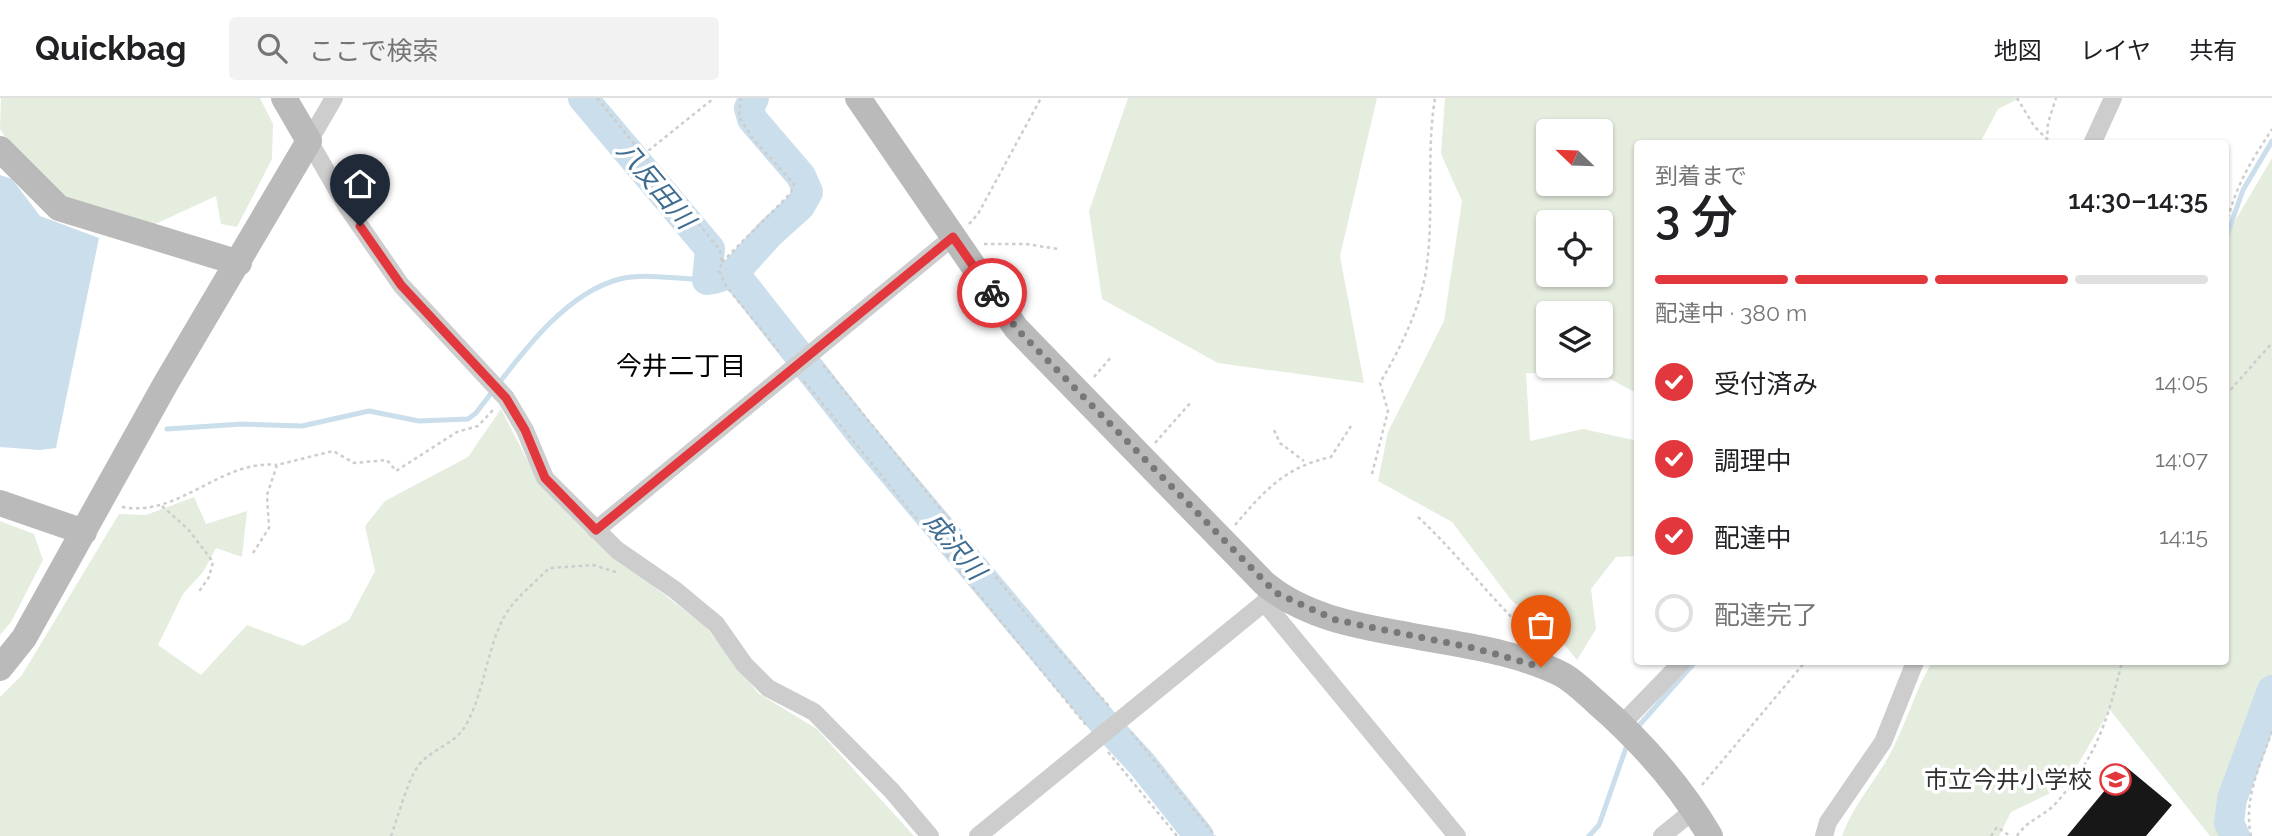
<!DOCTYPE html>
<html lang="ja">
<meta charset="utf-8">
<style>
:root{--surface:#fff;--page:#f2f2f2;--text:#202124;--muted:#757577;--line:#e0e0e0;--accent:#e2373c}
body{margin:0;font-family:Raleway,"Noto Sans JP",sans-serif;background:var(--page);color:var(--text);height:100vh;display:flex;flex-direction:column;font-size:26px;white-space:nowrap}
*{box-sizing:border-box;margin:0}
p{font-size:23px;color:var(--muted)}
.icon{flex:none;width:38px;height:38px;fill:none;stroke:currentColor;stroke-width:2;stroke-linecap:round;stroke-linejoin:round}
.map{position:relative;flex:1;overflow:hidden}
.side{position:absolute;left:1634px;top:42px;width:595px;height:525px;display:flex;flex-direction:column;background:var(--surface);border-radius:7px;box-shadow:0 2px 5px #0004}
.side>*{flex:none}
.needle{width:46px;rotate:293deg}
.buttons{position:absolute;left:1536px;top:21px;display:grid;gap:14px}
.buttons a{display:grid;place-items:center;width:77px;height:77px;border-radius:7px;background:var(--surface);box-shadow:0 2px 5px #0004;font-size:35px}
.pin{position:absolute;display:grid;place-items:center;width:60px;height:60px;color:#fff;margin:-72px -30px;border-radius:50% 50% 50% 0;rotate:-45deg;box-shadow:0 0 7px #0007}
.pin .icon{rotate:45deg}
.courier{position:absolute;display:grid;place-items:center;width:70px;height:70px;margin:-35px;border:5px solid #e2373c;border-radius:50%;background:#fff;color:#222;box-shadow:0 2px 9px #0007}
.headline em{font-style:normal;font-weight:600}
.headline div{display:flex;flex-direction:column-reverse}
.headline{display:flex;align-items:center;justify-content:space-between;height:119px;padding:0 21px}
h1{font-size:46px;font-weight:600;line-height:52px}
.bar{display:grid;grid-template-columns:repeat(4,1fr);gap:10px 7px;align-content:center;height:84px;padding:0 21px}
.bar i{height:9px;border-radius:5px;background:var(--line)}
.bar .on{background:var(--accent)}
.bar p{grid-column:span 4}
ol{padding:0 21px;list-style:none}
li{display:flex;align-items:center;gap:21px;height:77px}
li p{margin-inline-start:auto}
li .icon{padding:7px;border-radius:50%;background:var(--accent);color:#fff;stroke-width:4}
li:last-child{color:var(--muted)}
li i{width:38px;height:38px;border:4px solid var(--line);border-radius:50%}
header{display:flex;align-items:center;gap:42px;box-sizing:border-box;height:98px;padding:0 35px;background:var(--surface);border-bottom:2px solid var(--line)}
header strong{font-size:33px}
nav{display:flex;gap:38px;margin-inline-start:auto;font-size:24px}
.search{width:490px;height:63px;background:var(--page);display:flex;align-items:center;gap:18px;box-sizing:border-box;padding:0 24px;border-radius:7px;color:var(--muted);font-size:26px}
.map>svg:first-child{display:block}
.green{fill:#e5eddf;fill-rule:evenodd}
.water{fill:#cbdeec}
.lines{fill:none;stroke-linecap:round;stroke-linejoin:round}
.stream{stroke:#cbdeec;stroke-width:5}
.river{stroke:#cbdeec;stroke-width:30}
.building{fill:#171717}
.path{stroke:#cdcdcd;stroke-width:2.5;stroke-dasharray:3.5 3.5;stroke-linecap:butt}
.street{stroke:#cdcdcd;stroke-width:18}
.secondary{stroke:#bababa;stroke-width:26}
.done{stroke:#787878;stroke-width:7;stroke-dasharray:0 12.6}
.route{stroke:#e2373c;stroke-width:9}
.labels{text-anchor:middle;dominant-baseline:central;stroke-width:7;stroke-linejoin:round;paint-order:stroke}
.poi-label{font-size:24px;fill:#303030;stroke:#fff;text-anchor:end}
.water-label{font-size:26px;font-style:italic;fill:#3f6d91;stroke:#fff}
.neighbourhood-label{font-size:26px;fill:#000;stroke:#fff}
</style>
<header>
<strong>Quickbag</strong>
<div class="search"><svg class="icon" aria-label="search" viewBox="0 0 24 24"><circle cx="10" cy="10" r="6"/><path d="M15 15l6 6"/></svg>ここで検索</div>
<nav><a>地図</a><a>レイヤ</a><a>共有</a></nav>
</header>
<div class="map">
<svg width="2272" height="738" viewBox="0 0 2272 738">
<rect width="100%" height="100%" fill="#fff"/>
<path class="green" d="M1 0H260L273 26 272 61 237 129 221 126 216 98 151 128 61 98 10 47 0 31Z
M1128 0H1377L1340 158 1364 285 1218 265 1102 201 1089 113Z
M1445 0H2020L1998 11 1980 45 1638 46V296L1605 278 1526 275 1530 343 1583 331 1638 343V458L1616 459 1591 491 1596 531 1577 562 1552 532 1512 503 1452 424 1378 383 1388 334 1444 223 1462 103 1441 56ZM1549 33H1601V86H1549ZM1549 124H1601V177H1549ZM1601 215V268H1549V215Z
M2272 60V577L2224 708 2225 738H2210L2110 612 2065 688 2011 714 1999 738H1842C1854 704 1879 680 1894 648 1908 620 1916 591 1932 564H2226V138Z
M501 311 538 383 613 457 705 528 758 595 817 631 914 738H0V599L22 577 119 416 146 417 194 399 206 426 247 413 242 459 216 450 203 474 183 496 158 547 201 577 247 527 303 548 349 522 375 473 365 428 385 403 468 359Z
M0 423 34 436 43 462 11 524 0 537Z"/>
<path class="water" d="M0 77 12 81 40 118 99 140 56 350 40 352 0 349Z"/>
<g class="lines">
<path class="stream" d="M2226 140 2243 92 2272 43
M167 331 242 326 302 328 369 313 419 323 468 321 476 315C513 268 560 196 620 181 643 175 683 181 707 182
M1635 632 1695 564
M1589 738 1599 727 1627 647"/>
<path class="river" d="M583 0 710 151 707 182
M714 181 734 175 770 135 800 108 808 94 801 78 752 21 749 10 754 0
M707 182 734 175 861 336 1103 624 1142 666 1199 738
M2235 738 2229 725 2232 701 2272 592"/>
</g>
<path class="building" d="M2125 668 2172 707 2146 738H2067Z"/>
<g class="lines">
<path class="path" d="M597 0 720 152 722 164 719 173 726 188 782 257
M2017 0 2034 28 2052 46
M2047 43 2048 25 2056 0
M643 57 714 0
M969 126 978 116 1041 0
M2226 127C2237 85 2249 67 2272 31
M984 146H1026L1058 151
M722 164 791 95 794 86 754 42 739 19 741 0
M823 267 1027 517 1109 608
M1094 279 1112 258
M804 283 1086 627
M2226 297 2272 245
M1274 332 1280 345 1304 363
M1155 345 1192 303
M1372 376 1388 313 1380 285C1401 249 1422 207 1427 166 1434 111 1426 55 1435 0
M162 408 188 431 213 464 209 479 198 495
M122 409C179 420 221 361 277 367
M1418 419C1460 458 1492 503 1534 541
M1235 427C1265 392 1285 369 1331 359L1351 328
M253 455 269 430 267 397 277 367 333 353 354 365 387 362 396 373 457 334 478 328 493 312
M1131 634 1215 738
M1108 654 1177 738
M1702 687 1805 564
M391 738C398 719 407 684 418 668 432 650 455 647 466 627 484 594 486 555 503 521 513 501 534 486 549 470L593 467 619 475
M1991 738 1997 729 2010 738
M2017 738C2027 722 2045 718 2057 704 2098 656 2107 623 2122 564
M2251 738C2243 701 2260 668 2272 633"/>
<path class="street" d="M334 0 309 43 347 109 401 187 506 300 525 332 545 380 617 452 675 492 716 526 744 566 768 590 814 614 892 693 930 738
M2092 46 2113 0
M596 432 953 139
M1264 504 1457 738
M1621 627 1682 564
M978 738 1276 495
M1662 738 1694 712
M1824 738 1828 724 1883 644 1915 564"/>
<path class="secondary" d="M858 0 1016 230 1264 485C1304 519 1358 528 1408 537 1459 547 1516 553 1563 577 1575 584 1586 595 1596 604 1641 643 1680 687 1710 738
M0 51 59 110 239 165
M0 405 84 434
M0 570 24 540 166 285 309 43 284 0"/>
</g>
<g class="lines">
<path class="done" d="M992 195 1016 230 1276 495 1336 522 1474 550 1541 569"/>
<path class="route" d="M360 128 401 187 506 300 525 332 545 380 596 432 953 139 992 195"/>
</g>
<defs>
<symbol id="school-ring" viewBox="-11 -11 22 22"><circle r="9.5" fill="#fff" stroke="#e2373c" stroke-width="1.5"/><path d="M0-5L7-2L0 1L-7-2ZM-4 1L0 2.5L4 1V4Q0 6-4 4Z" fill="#e2373c"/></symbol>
</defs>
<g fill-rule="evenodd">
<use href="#school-ring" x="2098" y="664" width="35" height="35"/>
</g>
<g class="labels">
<g class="poi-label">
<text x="2092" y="681">市立今井小学校</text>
</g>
<g class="water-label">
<text transform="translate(656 87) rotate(50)">八反田川</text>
<text transform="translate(955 448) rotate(50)">成沢川</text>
</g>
<g class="neighbourhood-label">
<text x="681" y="268">今井二丁目</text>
</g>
</g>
</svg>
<div class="buttons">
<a><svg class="needle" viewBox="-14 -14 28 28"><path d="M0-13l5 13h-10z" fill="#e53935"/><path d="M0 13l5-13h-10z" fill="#757577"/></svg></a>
<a><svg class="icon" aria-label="locate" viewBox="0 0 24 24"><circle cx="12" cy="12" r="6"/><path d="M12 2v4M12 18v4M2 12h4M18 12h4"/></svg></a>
<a><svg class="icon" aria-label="layers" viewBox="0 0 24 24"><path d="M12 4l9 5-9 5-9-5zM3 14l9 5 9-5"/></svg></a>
</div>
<div class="pin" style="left:1541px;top:569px;background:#ea580c"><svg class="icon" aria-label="bag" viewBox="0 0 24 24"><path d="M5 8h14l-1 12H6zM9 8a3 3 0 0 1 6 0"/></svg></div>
<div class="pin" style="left:360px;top:128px;background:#1f2937"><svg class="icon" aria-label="home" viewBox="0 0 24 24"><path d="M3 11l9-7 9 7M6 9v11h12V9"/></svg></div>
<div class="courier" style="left:992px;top:195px"><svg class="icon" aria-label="bike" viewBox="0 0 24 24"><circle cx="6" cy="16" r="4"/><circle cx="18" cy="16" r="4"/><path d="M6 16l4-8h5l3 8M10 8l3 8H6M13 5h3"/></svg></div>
<section class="side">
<div class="headline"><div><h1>3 分</h1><p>到着まで</p></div><em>14:30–14:35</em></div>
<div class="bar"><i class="on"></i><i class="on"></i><i class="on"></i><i></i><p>配達中 · 380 m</p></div>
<ol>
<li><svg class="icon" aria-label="check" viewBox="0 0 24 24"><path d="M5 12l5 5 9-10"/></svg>受付済み<p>14:05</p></li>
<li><svg class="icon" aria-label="check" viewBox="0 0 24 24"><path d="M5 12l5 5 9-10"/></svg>調理中<p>14:07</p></li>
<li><svg class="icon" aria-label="check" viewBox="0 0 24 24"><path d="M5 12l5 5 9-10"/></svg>配達中<p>14:15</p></li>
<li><i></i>配達完了</li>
</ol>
</section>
</div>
